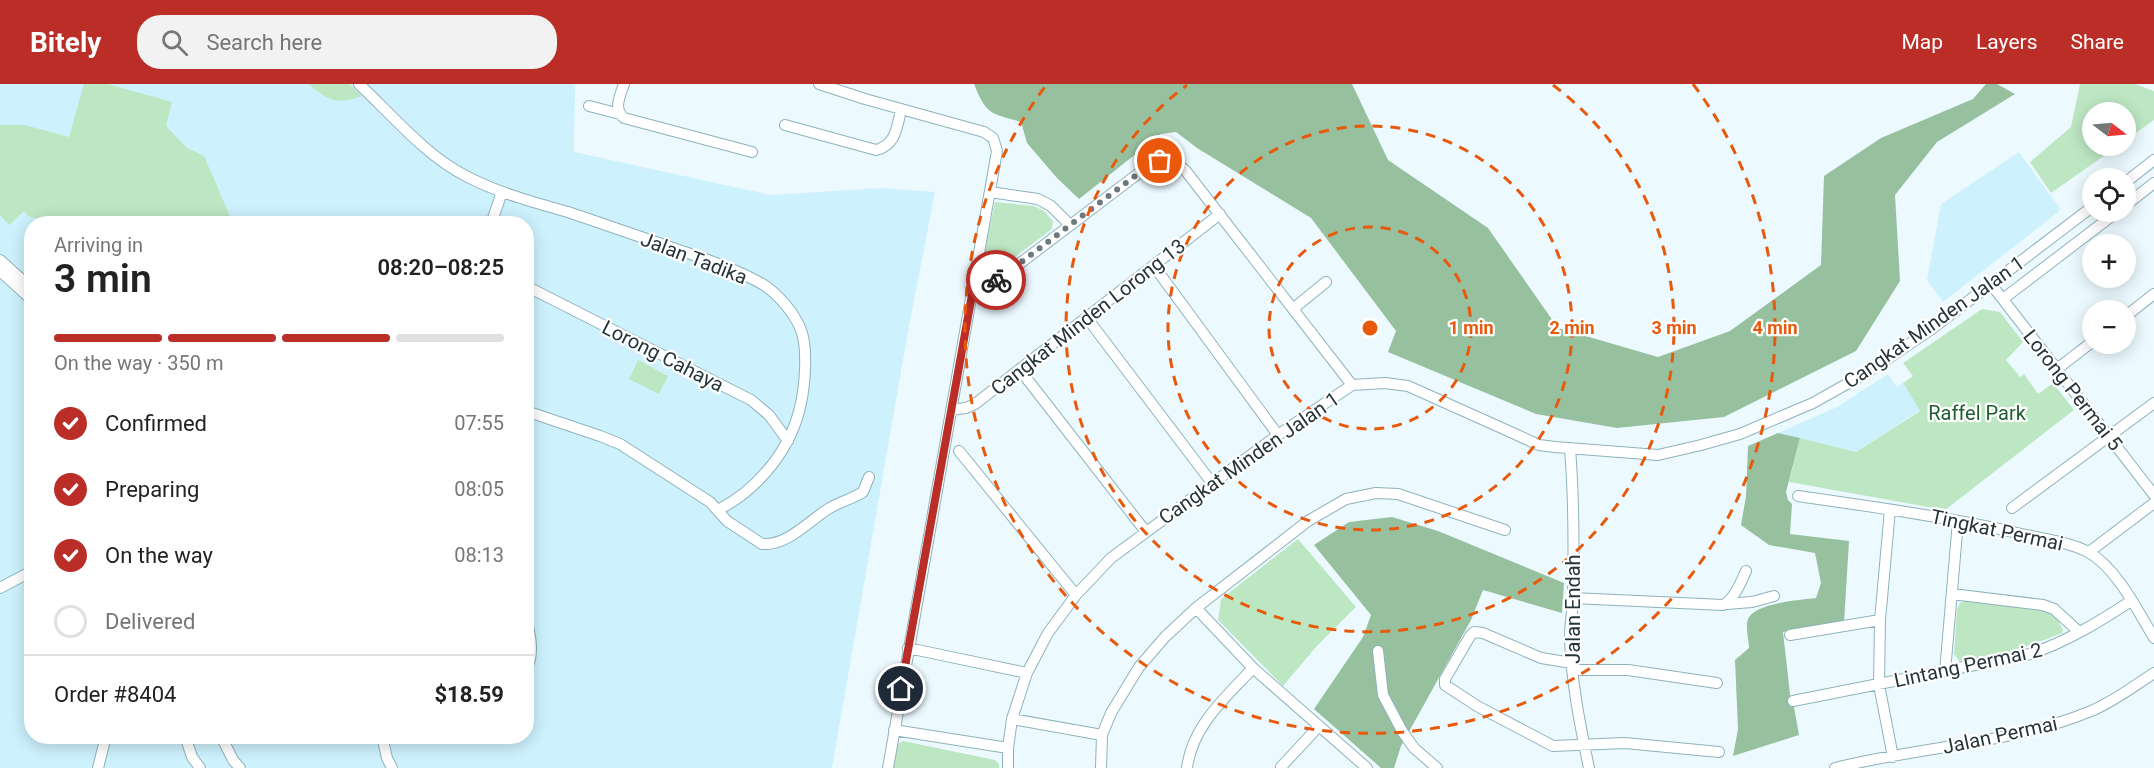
<!DOCTYPE html>
<meta charset="utf-8">
<style>
:root{--surface:#fff;--page:#f2f2f2;--text:#222;--muted:#767676;--line:#e0e0e0;--accent:#bb2d27}
body{margin:0;font-family:Roboto,sans-serif;background:var(--page);color:var(--text);height:100vh;display:flex;flex-direction:column;font-size:22px;white-space:nowrap}
*{box-sizing:border-box;margin:0}
p{font-size:20px;color:var(--muted)}
.icon{flex:none;width:33px;height:33px;fill:none;stroke:currentColor;stroke-width:2;stroke-linecap:round;stroke-linejoin:round}
.map{position:relative;flex:1;overflow:hidden}
.details{position:absolute;left:24px;top:132px;width:510px;height:528px;display:flex;flex-direction:column;background:var(--surface);border-radius:24px;box-shadow:0 3px 15px #0003}
.details>*{flex:none}
.needle{width:39px;rotate:106deg}
.tools{position:absolute;left:2082px;top:18px;display:grid;gap:12px}
.tools a{display:grid;place-items:center;width:54px;height:54px;border-radius:50%;background:var(--surface);box-shadow:0 3px 15px #0003;font-size:30px}
.pin{position:absolute;display:grid;place-items:center;width:51px;height:51px;color:#fff;margin:-26px;border:3px solid #fff;border-radius:50%;box-shadow:0 2px 6px #0007}
.courier{position:absolute;display:grid;place-items:center;width:60px;height:60px;margin:-30px;border:4px solid #bb2d27;border-radius:50%;background:#fff;color:#222;box-shadow:0 2px 8px #0007}
.headline em{font-style:normal;font-weight:600}
.headline div{display:flex;flex-direction:column-reverse}
.headline{display:flex;align-items:center;justify-content:space-between;height:102px;padding:0 30px}
h1{font-size:39px;font-weight:600;line-height:45px}
.bar{display:grid;grid-template-columns:repeat(4,1fr);gap:9px 6px;align-content:center;height:72px;padding:0 30px}
.bar i{height:8px;border-radius:4px;background:var(--line)}
.bar .on{background:var(--accent)}
.bar p{grid-column:span 4}
.line{display:flex;align-items:center;gap:15px;padding:0 30px;border-top:2px solid var(--line)}
.line div{flex:1}
ol{padding:0 30px;list-style:none}
li{display:flex;align-items:center;gap:18px;height:66px}
li p{margin-inline-start:auto}
li .icon{padding:6px;border-radius:50%;background:var(--accent);color:#fff;stroke-width:4}
li:last-child{color:var(--muted)}
li i{width:33px;height:33px;border:3px solid var(--line);border-radius:50%}
header{display:flex;align-items:center;gap:36px;box-sizing:border-box;height:84px;padding:0 30px;background:var(--accent);color:#fff}
header strong{font-size:28px}
nav{display:flex;gap:33px;margin-inline-start:auto;font-size:21px}
.search{width:420px;height:54px;background:var(--page);display:flex;align-items:center;gap:15px;box-sizing:border-box;padding:0 21px;border-radius:24px;color:var(--muted);font-size:22px}
.map>svg:first-child{display:block}
.built{fill:#cdf2fd;fill-rule:evenodd}
.green{fill:#bde7c3}
.forest{fill:#97c09e}
.lines{fill:none;stroke-linecap:round;stroke-linejoin:round}
.minor-casing{stroke:#8eb2bc;stroke-width:12}
.minor{stroke:#fff;stroke-width:10}
.done{stroke:#6b7a7e;stroke-width:6;stroke-dasharray:0 10.8}
.route{stroke:#bb2d27;stroke-width:8}
.ring{fill:none;stroke:#e8590c;stroke-width:3;stroke-dasharray:10 8}
.labels{text-anchor:middle;dominant-baseline:central;stroke-width:4.5;stroke-linejoin:round;paint-order:stroke}
.street-label{font-size:20px;fill:#263539;stroke:#fff}
.park-label{font-size:20px;fill:#215d31;stroke:#fff}
.centre{fill:#e8590c;stroke:#fff;stroke-width:3}
.ring-label{font-size:18px;text-anchor:middle;font-weight:bold;fill:#e8590c;stroke:#fff;stroke-width:4.5;stroke-linejoin:round;paint-order:stroke}
</style>
<header>
<strong>Bitely</strong>
<div class="search"><svg class="icon" aria-label="search" viewBox="0 0 24 24"><circle cx="10" cy="10" r="6"/><path d="M15 15l6 6"/></svg>Search here</div>
<nav><a>Map</a><a>Layers</a><a>Share</a></nav>
</header>
<div class="map">
<svg width="2154" height="684" viewBox="0 0 2154 684">
<rect width="100%" height="100%" fill="#ecfaff"/>
<path class="built" d="M0 0H573L575 2 574 68 771 111 882 104 935 108 907 253 832 684H0ZM32 140H526V652H32Z
M2019 68 2061 126 1943 218 1927 196 1941 120Z
M1888 290 1897 303 1903 299 1920 326 1856 368 1778 349 1837 323Z"/>
<path class="green" d="M84 0H108L172 18 166 42 187 64 204 72 233 139H52L28 132 24 127 9 141 0 131V41H25L69 53Z
M309 0H349L362 12C337 21 328 17 309 0Z
M2080 0H2135L2154 7V36L2126 56V28H2092V62H2118L2051 109 2030 78 2071 43Z
M995 118 1034 122 1044 127 1053 137 1052 145 992 190 985 187 982 179Z
M1982 225 2000 228 2023 258 2006 276 2020 293 2024 290 2038 310 2053 299 2074 326 1945 426 1789 398 1800 354 1856 368 1920 327 1903 299 1913 292 1903 279Z
M638 276 668 292 659 310 629 295Z
M1298 455 1356 523 1316 563 1283 602 1218 536 1221 515Z
M1968 516 2050 528 2056 533 2063 546 2062 549C2037 559 1985 578 1959 577L1954 570 1957 525 1960 519Z
M903 657 995 676 999 680V684H892L896 661Z"/>
<path class="forest" d="M974 0H1352L1388 76 1488 144 1558 244 1658 273 1730 247 1821 181 1824 92 1881 54 1973 15 1986 0H1997L2015 10 1937 58 1895 111 1900 197 1856 267 1724 333 1617 344 1536 330 1388 268 1396 247 1311 134 1197 64 1176 48 1161 50 1079 115 1057 94 1027 59 1021 38C991 29 987 32 974 0Z
M1778 349 1800 354 1786 408 1788 416 1792 420 1790 450 1849 457 1844 539 1783 548 1791 619 1794 623 1799 651 1733 672 1738 645 1735 576 1749 564C1749 556 1745 543 1748 535 1754 519 1800 516 1816 514L1821 499 1815 469 1769 461 1741 441 1746 412 1748 362Z
M1392 433 1438 447 1564 499 1562 529 1483 506 1471 536 1401 662 1394 684H1381L1314 625 1363 553 1371 531 1314 461 1349 438Z"/>
<g class="lines">
<defs>
<path id="minor" d="M359 0C391 30 426 72 466 92 498 109 533 118 568 128 604 140 640 153 676 165 705 175 737 185 764 201 779 211 795 230 801 246 808 264 805 300 801 319 792 364 759 405 718 426
M624 0C620 12 613 25 624 34L752 68
M819 0 865 15 984 48 993 54 997 67 888 684
M589 22 620 30
M785 41 876 66C896 61 897 43 901 26
M2126 98 2154 76
M990 108 1038 115 1051 122 1070 141
M2126 121 2154 99
M491 140 502 108
M0 176 32 205
M1154 182 1278 351
M0 187 32 216
M975 194 994 196 1002 193 1143 86 1160 77H1166L1178 80 1185 86 1352 301
M1991 200 2154 411
M526 202 751 316 769 331 788 357
M2003 215 2117 128
M1294 224 1326 198
M2126 232 2154 210
M1087 234 1212 399
M2057 285 2092 258
M1020 286 1146 448
M951 326 966 324 975 320 1220 130
M526 327 600 352 620 360 710 418 727 437 762 460C787 462 809 437 828 425 839 418 852 415 863 408L869 393
M1570 365C1574 413 1574 463 1573 511 1573 525 1570 539 1570 553 1571 596 1580 641 1589 684
M959 367 1076 511
M1798 412C1873 423 1948 433 2022 450 2044 455 2069 458 2088 468 2116 483 2138 527 2154 554
M2012 424 2154 319
M1890 426 1880 536 1879 601 1893 673
M2089 468 2154 419
M0 504 32 487
M1952 510 2043 521 2054 525 2079 548
M1573 514 1723 521C1734 516 1741 498 1746 487
M1727 520 1752 518 1774 512
M1196 524 1253 584 1367 684
M526 533C530 551 535 569 526 586
M1790 551 1880 536
M908 564 1027 589
M1378 567 1383 611 1402 647 1414 664 1437 684
M1572 579 1541 574 1483 549 1474 548 1470 552 1445 595V601L1477 622 1553 662 1625 659 1719 668
M1573 586H1628L1717 599
M1945 588 1958 437
M1793 617 2030 570C2066 558 2099 538 2131 517
M1012 635 1102 651
M894 646 1008 664
M185 652 192 673 200 684
M221 652 233 676 240 684
M382 652 387 674 392 684
M1281 683 1319 642
M98 684 106 652
M1008 684V664L1012 635 1027 589 1048 549 1076 511 1111 474 1278 351 1352 301 1385 299 1408 302 1515 350 1539 361 1555 363 1658 371 1701 361 1740 350 1813 319 1868 288 1933 244 2092 123
M1101 684 1102 651 1111 629 1139 583 1165 553 1196 524 1308 437 1346 415 1376 409 1398 410 1505 446
M1187 684C1192 642 1226 613 1253 584
M1835 684C1917 663 2012 660 2091 627 2113 618 2134 602 2154 589"/>
</defs>
<use href="#minor" class="minor-casing"/>
<use href="#minor" class="minor"/>
</g>
<g class="lines">
<path class="done" d="M996 196 1012 185 1143 86 1160 77"/>
<path class="route" d="M901 605 975 194 996 196"/>
</g>
<g class="ring">
<circle cx="1370" cy="244" r="101"/>
<circle cx="1370" cy="244" r="202"/>
<path d="M1553 1A304 304 0 1 1 1187 1"/>
<path d="M1693 0A405 405 0 1 1 1047 0"/>
</g>
<g class="labels">
<g class="street-label">
<text transform="translate(694 174) rotate(21)">Jalan Tadika</text>
<text transform="translate(1088 233) rotate(-38)">Cangkat Minden Lorong 13</text>
<text transform="translate(1934 238) rotate(-35)">Cangkat Minden Jalan 1</text>
<text transform="translate(663 272) rotate(27)">Lorong Cahaya</text>
<text transform="translate(2073 306) rotate(52)">Lorong Permai 5</text>
<text transform="translate(1249 374) rotate(-35)">Cangkat Minden Jalan 1</text>
<text transform="translate(1997 446) rotate(12)">Tingkat Permai</text>
<text transform="translate(1573 525) rotate(-90)">Jalan Endah</text>
<text transform="translate(1968 581) rotate(-12)">Lintang Permai 2</text>
<text transform="translate(2000 651) rotate(-12)">Jalan Permai</text>
</g>
<g class="park-label">
<text x="1977" y="329">Raffel Park</text>
</g>
</g>
<circle cx="1370" cy="244" r="9" class="centre"/>
<g class="ring-label">
<text x="1471" y="250">1 min</text>
<text x="1572" y="250">2 min</text>
<text x="1674" y="250">3 min</text>
<text x="1775" y="250">4 min</text>
</g>
</svg>
<div class="tools">
<a><svg class="needle" viewBox="-14 -14 28 28"><path d="M0-13l5 13h-10z" fill="#e53935"/><path d="M0 13l5-13h-10z" fill="#767676"/></svg></a>
<a><svg class="icon" aria-label="locate" viewBox="0 0 24 24"><circle cx="12" cy="12" r="6"/><path d="M12 2v4M12 18v4M2 12h4M18 12h4"/></svg></a>
<a>+</a>
<a>−</a>
</div>
<div class="pin" style="left:1160px;top:77px;background:#ea580c"><svg class="icon" aria-label="bag" viewBox="0 0 24 24"><path d="M5 8h14l-1 12H6zM9 8a3 3 0 0 1 6 0"/></svg></div>
<div class="pin" style="left:901px;top:605px;background:#1f2937"><svg class="icon" aria-label="home" viewBox="0 0 24 24"><path d="M3 11l9-7 9 7M6 9v11h12V9"/></svg></div>
<div class="courier" style="left:996px;top:196px"><svg class="icon" aria-label="bike" viewBox="0 0 24 24"><circle cx="6" cy="16" r="4"/><circle cx="18" cy="16" r="4"/><path d="M6 16l4-8h5l3 8M10 8l3 8H6M13 5h3"/></svg></div>
<section class="details">
<div class="headline"><div><h1>3 min</h1><p>Arriving in</p></div><em>08:20–08:25</em></div>
<div class="bar"><i class="on"></i><i class="on"></i><i class="on"></i><i></i><p>On the way · 350 m</p></div>
<ol>
<li><svg class="icon" aria-label="check" viewBox="0 0 24 24"><path d="M5 12l5 5 9-10"/></svg>Confirmed<p>07:55</p></li>
<li><svg class="icon" aria-label="check" viewBox="0 0 24 24"><path d="M5 12l5 5 9-10"/></svg>Preparing<p>08:05</p></li>
<li><svg class="icon" aria-label="check" viewBox="0 0 24 24"><path d="M5 12l5 5 9-10"/></svg>On the way<p>08:13</p></li>
<li><i></i>Delivered</li>
</ol>
<div class="line" style="height:78px"><div>Order #8404</div><b>$18.59</b></div>
</section>
</div>
